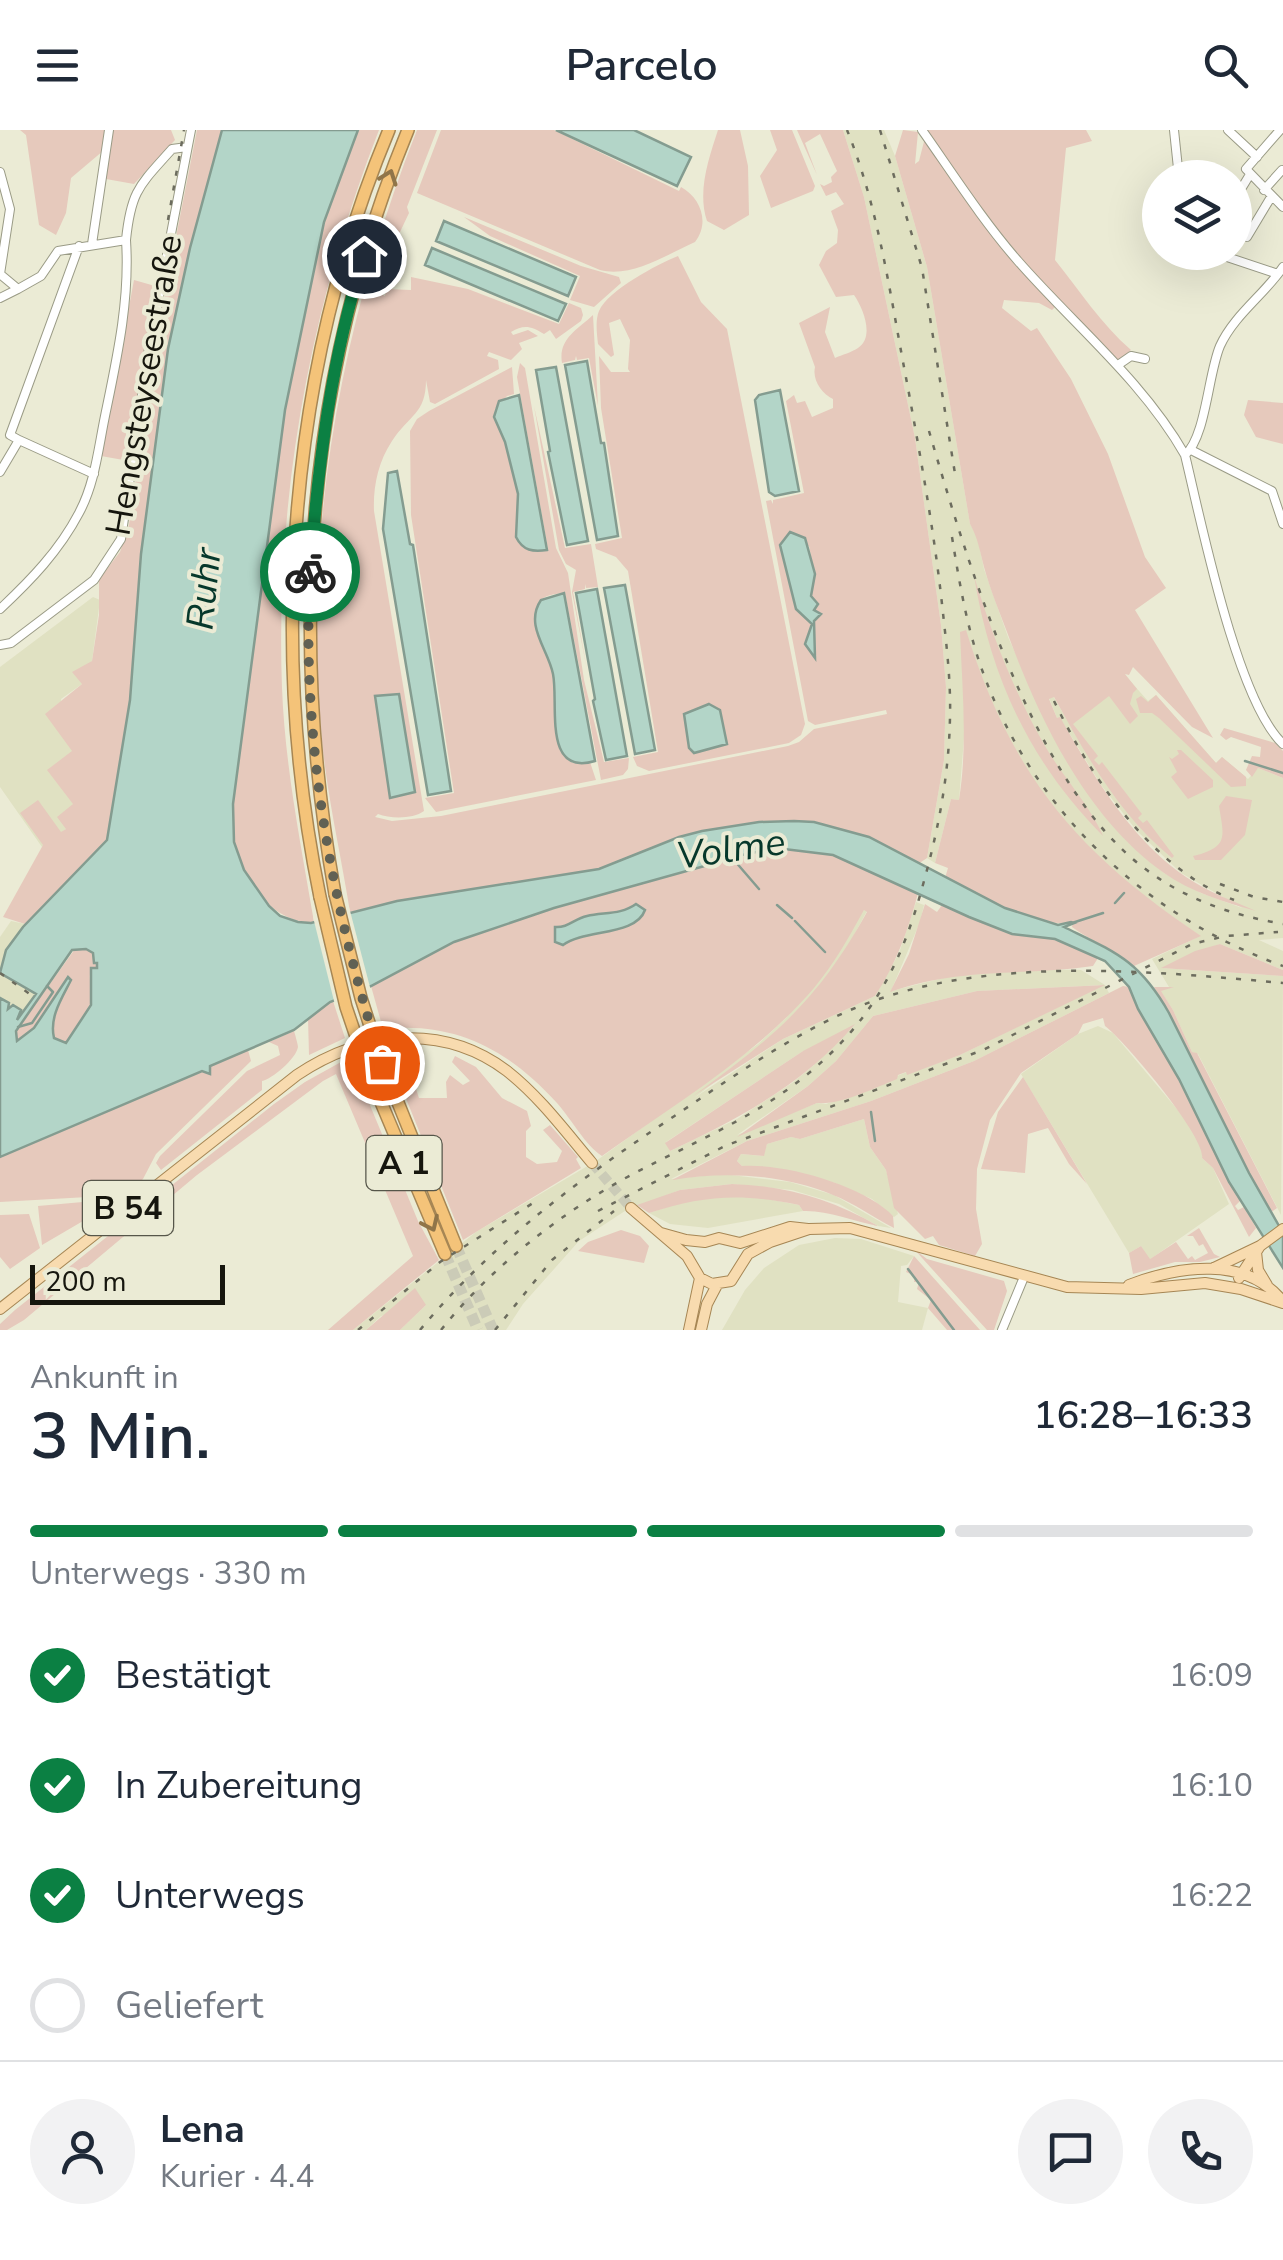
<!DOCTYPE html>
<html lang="de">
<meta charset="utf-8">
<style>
:root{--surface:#fff;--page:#f2f2f3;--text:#1f2937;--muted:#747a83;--line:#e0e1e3;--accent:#0b8043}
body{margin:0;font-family:"Nunito Sans",sans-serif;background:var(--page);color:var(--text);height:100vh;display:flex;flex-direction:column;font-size:38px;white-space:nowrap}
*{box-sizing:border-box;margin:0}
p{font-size:32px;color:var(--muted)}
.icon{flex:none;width:55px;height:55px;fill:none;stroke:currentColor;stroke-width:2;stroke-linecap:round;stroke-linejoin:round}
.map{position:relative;height:1200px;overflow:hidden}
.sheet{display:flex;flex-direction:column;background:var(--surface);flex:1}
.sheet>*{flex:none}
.buttons{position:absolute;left:1142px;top:30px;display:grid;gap:20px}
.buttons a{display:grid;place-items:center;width:110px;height:110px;border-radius:50%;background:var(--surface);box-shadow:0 10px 40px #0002;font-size:50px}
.scale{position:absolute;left:30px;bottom:25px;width:195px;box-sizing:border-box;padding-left:10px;border:5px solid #16160e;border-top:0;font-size:28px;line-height:35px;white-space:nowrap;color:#16160e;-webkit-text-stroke:8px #ebebd5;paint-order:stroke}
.pin{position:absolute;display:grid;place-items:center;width:85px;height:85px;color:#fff;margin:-42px;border:5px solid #fff;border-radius:50%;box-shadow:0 2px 10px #0007}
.courier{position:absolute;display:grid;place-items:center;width:100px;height:100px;margin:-50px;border:8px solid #0b8043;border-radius:50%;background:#fff;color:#222;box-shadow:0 2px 12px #0007}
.headline em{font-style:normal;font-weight:600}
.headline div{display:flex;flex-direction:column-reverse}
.headline{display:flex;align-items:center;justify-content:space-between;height:170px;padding:0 30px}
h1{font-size:65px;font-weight:600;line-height:75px}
.bar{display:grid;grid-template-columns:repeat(4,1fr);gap:15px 10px;align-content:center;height:120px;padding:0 30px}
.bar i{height:12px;border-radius:8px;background:var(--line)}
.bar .current{background:var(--accent)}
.bar p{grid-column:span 4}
.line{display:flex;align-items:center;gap:25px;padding:0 30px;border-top:2px solid var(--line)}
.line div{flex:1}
.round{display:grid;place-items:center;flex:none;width:105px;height:105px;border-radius:52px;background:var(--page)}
ol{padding:0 30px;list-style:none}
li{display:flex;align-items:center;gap:30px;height:110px}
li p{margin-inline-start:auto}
li .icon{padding:10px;border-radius:50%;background:var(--accent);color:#fff;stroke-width:4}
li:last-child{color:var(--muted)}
li i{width:55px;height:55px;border:5px solid var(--line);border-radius:50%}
header{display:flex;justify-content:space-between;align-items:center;height:130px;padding:0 30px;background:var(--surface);font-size:45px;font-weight:600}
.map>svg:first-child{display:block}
.built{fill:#e0e1c2;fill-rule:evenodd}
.green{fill:#e6c9bc;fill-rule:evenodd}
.water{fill:#b3d5c8;stroke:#849c90;stroke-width:2.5;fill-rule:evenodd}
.pier{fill:#ebebd5}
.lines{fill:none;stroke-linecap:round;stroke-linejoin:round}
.stream{stroke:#849c90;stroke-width:2.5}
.major-tunnel{stroke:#cbcbb7;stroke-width:10;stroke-dasharray:10 5;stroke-linecap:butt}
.highway-tunnel{stroke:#cbcbb7;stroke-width:11;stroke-dasharray:11 5.5;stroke-linecap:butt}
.minor-casing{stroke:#9a9b86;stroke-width:10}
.major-casing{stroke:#a68654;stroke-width:12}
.highway-casing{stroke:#a68654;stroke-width:14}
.minor{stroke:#fff;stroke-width:8}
.major{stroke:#f8dbaf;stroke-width:10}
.highway{stroke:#f4c379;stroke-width:11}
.rail{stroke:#6c6c5e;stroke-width:2.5;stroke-dasharray:5 10;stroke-linecap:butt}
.highway-bridge-casing{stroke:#a68654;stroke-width:14;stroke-linecap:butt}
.highway-bridge{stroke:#f4c379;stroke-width:11}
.oneway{stroke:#907549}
.done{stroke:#616154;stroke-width:10;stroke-dasharray:0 18}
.route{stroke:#0b8043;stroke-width:12}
.labels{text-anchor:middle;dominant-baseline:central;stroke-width:8;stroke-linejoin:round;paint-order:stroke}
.shield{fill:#ebebd5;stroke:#56564a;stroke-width:2.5}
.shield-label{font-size:32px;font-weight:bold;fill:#16160e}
.street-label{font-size:35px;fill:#16160e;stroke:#ebebd5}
.water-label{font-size:38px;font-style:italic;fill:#06382b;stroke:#ebebd5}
</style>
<header><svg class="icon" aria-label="menu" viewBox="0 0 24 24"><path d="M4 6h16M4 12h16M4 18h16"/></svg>Parcelo<svg class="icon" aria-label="search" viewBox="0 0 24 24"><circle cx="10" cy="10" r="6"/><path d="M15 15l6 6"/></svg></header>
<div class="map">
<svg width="1283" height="1200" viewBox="0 0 1283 1200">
<rect width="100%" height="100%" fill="#ebebd5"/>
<path class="built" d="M843 0H884L895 26 927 137 970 394 977 405 984 439 1008 507 1034 564 1087 662 1128 712 1164 743 1201 763 1242 778 1181 743 1137 701 1101 655 1060 588H1057L1049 568 1053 566 1067 590 1124 544 1148 571 1156 565 1216 633 1222 627 1248 649 1258 638 1283 648V808L1259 810 1283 821V840L1220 814 1162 838 1283 846 1281 1085 1198 924 1192 922 1173 880 1160 860 1173 857H1169L1152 829 1200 806 1132 758 1095 725 1049 673 1023 635 991 574 965 500 964 608 959 670 951 669 935 733 927 728 944 630 946 557 941 495 915 308 864 67Z
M93 467 100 470 92 531 84 538 82 554 61 569 72 621 73 674 66 699 42 717 0 657V537Z
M916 772 924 775 920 792 891 861 955 845 1022 839 1081 840 1105 855 1109 863 974 931 871 971 747 1011 671 1049 723 1044 790 1052 834 1065 891 1098 878 1096 839 1074 792 1060 732 1054 680 1060 625 1081 579 1111 523 1174 506 1200H400L426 1175 381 1186 366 1200H353L476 1102 596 1031 758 914 786 888 864 780 867 781 846 820 802 878 755 921 694 968 783 909 875 866 899 823ZM1103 855 960 925 907 944V942L826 974 817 973 737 1005 808 956 836 931 873 886 977 861ZM803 921 814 935 792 953 737 989 670 1021 666 1012Z
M11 791 25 794 3 829 52 861 20 893 0 878V807Z
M1098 896 1113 903 1192 997 1204 1020 1202 1028 1213 1038 1229 1074 1149 1130 1141 1116 1129 1123 1021 944 1078 904Z
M864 989 870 1017 886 1040 898 1084 894 1087 872 1069 835 1053 800 1044 742 1036 737 1031 741 1024 763 1026 767 1014 791 1007 800 1009Z
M746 1065 799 1075 803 1081 708 1098 670 1094 649 1083 689 1070Z
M835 1108 861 1109 914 1126 907 1135 901 1136 898 1172 928 1178 922 1200H722L745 1160 764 1138 799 1115Z"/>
<path class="green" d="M20 0H171L175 10 134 54 106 49 110 15 71 48 66 83 56 105 39 95 26 5Z
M197 0H222L190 118 168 219 141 424 130 570 107 710 25 794 3 787 43 715 20 683 38 670 61 702 66 699 57 687 73 674 47 640 72 621 45 584 82 554 72 542 92 531 99 485V449L120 422 129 395 158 199Z
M358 0H379C310 176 275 369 282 558 285 637 301 715 314 792 276 795 238 750 234 714 232 701 234 687 233 674L285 280 324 92Z
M417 0H437L407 77 409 83 382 140 387 143 385 149 374 145 372 148 378 155 376 161 385 166 386 159 411 160V147L468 159 559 194 569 173 581 178 583 185 581 191 556 209 550 200 544 204C531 196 524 194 511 202L513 205 528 200 538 206 519 213 522 219 511 230 489 222 487 226 498 230 499 239 435 274 430 272 426 250C426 284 409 285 392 311 378 332 373 357 374 381L424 681C413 689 391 689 378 684L375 687 392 691 441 686 788 616 799 612 814 599 887 584 886 580 815 595 808 591 766 371 771 370 773 374V370L804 363 786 271 794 265 797 273 805 271 812 287 833 278V269C822 264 812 250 815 237L799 193 830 177 825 202 835 228C842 225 852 222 858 218 875 207 863 178 854 165L836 167 819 135 826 121 837 113 838 100 831 81 844 74 836 62 826 66 820 54 824 56 832 52 831 47 837 41 820 4 805 13 817 45 797 0H843L864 67 915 308 941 495 946 557 944 630 927 728 918 734 857 703 814 692H759L679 707 599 739 397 771 350 782C341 725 328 671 322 611 302 403 341 193 417 0ZM781 416H809C814 439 811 441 811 462 811 482 815 499 812 519L817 526 805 514 812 494 796 479ZM399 565 415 662 390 668 375 567Z
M441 0H554L679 61 681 57C701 68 710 93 695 112 666 125 632 148 600 140L417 63Z
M718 0H740L748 36 749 85 724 100 707 91C697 61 709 28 718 0Z
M770 0H792L815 56 813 61 771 78 760 46 777 20Z
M903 0 918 2 915 34 919 31 927 0H1086L1092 11 1066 18 1055 130C1080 161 1101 194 1131 220L1117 232 1033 152 1055 177 1052 180 1039 173 1004 170 1002 178 1031 201 1037 198 1071 249 1108 324 1145 427 1166 458 1135 480 1213 608 1192 597 1133 537 1129 545 1125 544 1137 559 1133 563 1130 574 1138 586 1130 594 1109 566 1073 594 1098 626 1094 630 1099 635 1102 632 1142 684 1138 688 1143 693 1147 690 1174 726 1172 728C1119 685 1086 625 1054 567L1049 569 1057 588 1060 587C1093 645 1130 709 1186 747 1208 762 1233 771 1256 781 1224 772 1191 762 1164 743 1086 688 1039 589 1007 502 999 481 990 459 984 437 980 422 978 408 970 394L927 137 895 26Z
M464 87 581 136 619 147 621 153 594 177 570 170 580 146 490 106Z
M678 126 701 172 727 199 805 594 801 605 789 613 649 641 637 636 633 627 658 622 628 441 616 427 596 419 595 414 622 408 601 278 599 226 611 242H630L628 239 630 210 620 189 609 193 614 225 611 227 598 214C597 205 595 190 599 181 608 160 658 134 678 126Z
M134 150 155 156 129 331 101 326Z
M593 185 598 276 589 228 577 230 576 226 575 230 562 233C558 209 577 200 593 185Z
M520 233 525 238 556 418 568 443 584 550 604 632 629 628 628 639 623 645 601 650 565 463C556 464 543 464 538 474 526 496 548 523 553 543 559 570 546 614 573 633L590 632 596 650 436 682 425 668 454 663 411 385 410 301 417 289 429 281 512 237 514 264 507 266 495 279 494 287 505 312 518 364 516 398 528 420 548 419 517 247Z
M1248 270 1283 273V314L1256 307 1244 285Z
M534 276 565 418 591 414 598 457 586 458 585 454V459L573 462 587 540 572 462 576 440 566 434 559 420Z
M974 446C992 505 1014 562 1045 616 1061 644 1093 680 1103 706 1030 632 991 549 974 446Z
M966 500C1011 645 1076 722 1201 806L1134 836C1115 819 1092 812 1072 797L1073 792C1029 799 983 767 945 748L948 738 935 733 951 669 959 670C968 614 962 557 960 502Z
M1156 565 1216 633 1222 627 1246 647V656L1231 657 1159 588 1152 583H1140L1136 569 1141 566 1148 572Z
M1224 598 1275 613 1283 621V648L1258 638 1252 647 1246 640 1252 626 1260 627 1261 617 1231 607 1226 610 1220 605Z
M1177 620H1181L1213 650V657L1188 669 1171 647 1177 642 1169 627 1172 629 1179 624Z
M1226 666 1252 670 1245 705 1221 730H1195L1193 726C1229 717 1224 707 1219 676Z
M776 718 833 725 918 763C908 801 896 834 875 866L783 909 693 966C774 907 817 872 867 782L864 780C849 807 834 834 814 858 755 927 675 974 602 1026 585 1015 572 990 557 973 509 920 455 891 383 899L371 856 425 824 484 800 634 755Z
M925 774 937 782 942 775 1028 807 1041 806 1072 815 1098 828 1093 836C1025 846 961 837 890 862L909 824Z
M1220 814 1283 840V846L1161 838 1195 821Z
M75 819H89L93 823 97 839 91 838C88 850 92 859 91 871 89 885 74 901 66 913L54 908V886L66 849 34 898 17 911 16 901Z
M1105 855 960 925 907 945 906 942 898 945 897 949C874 958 842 975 817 973L737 1007 808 956 836 931 873 886 977 861Z
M1123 856 1129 857 1138 879 1179 949 1240 1071 1235 1076 1238 1080 1244 1077 1256 1098 1249 1107 1213 1038 1202 1028C1206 1007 1124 910 1105 896L1103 888 1083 894 1078 904 1021 943 990 990 977 1039 976 1079 982 1114 975 1126 939 1115 933 1106 925 1109 894 1078 886 1040 870 1017 864 989 800 1009 791 1007 767 1014 764 1026 741 1024 737 1031 742 1036C783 1033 858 1054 889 1082L893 1086 894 1098C874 1088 854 1073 833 1065 782 1044 725 1041 672 1050L747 1011 871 971 974 931Z
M1154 857H1174L1161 861 1173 880 1192 922 1197 923 1277 1078 1270 1083Z
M333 871 345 908 309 925 308 888Z
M855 894C805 953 739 989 670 1021L665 1013 803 921Z
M294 901C295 904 298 915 298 917 296 929 272 949 262 951V960L161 1040 156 1033 160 1026 247 941 280 925 278 916 269 912Z
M390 919H417L406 929 419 968H447L446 952 450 945 463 955 470 951 452 932 455 926 476 937 502 968 527 981 531 996 526 1001V1027L537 1034 557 1032 562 1021 543 1000 550 995 578 1027 576 1029 581 1038 463 1110 403 961Z
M248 920 251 931 156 1024 143 1049 135 1057 105 1066 0 1072V1027L202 941 210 944V937Z
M350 927 418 1091 439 1130 353 1200H328L413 1126 336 944 323 951 197 1045 24 1190 7 1200H0V1194L15 1180 274 974 305 952Z
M1023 947 1087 1054 1069 1034 1048 998 1028 1004 1025 1043 981 1039 998 982Z
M732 1054C786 1056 831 1069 878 1096 853 1091 827 1080 803 1081L799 1075C742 1063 704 1065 649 1083L637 1075 680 1060Z
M94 1071 95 1084 42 1115 38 1076Z
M29 1084 40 1118 10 1139 0 1127V1085Z
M1199 1098 1214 1124 1220 1127 1200 1132H1175L1133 1144 1129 1123 1141 1116 1150 1129 1176 1112 1188 1129 1192 1126 1195 1130 1208 1123 1203 1114 1199 1116 1193 1106H1187Z
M621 1100 640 1106 649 1116 644 1133 578 1121 588 1112Z
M914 1119 927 1129 1004 1151 1007 1161 994 1200H987Z
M914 1126 980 1200H947L928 1178 931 1170 917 1159 919 1152H914L915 1146 906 1142Z
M415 1158 426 1175 400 1200H366Z"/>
<path class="water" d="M222 0H358L324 92 285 280 233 674 234 712 244 740 269 776 280 786 298 792 311 793 397 771 599 739 679 707 702 701 759 692 794 691 814 692 869 707 1005 778 1058 795 1071 792 1074 793 1064 797C1115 822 1139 830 1169 883L1249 1043 1283 1103V1138L1229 1052 1179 949 1138 879 1129 857 1105 831 1055 809 1012 804 969 787 833 725 776 718 738 726 734 731 726 730 554 778 454 812 371 856 330 872 294 900 210 936V944L202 941 0 1027V868L9 873 8 879 13 875 21 880 17 890 36 864 0 843 6 820 23 797 107 710 130 570 141 424 168 219 190 118ZM86 819 93 823 94 833H97V838H91V875L66 913 54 908C49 887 62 868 71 850L68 847 34 898 17 911 16 901 72 820Z
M556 0H634L691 27 677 56Z
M444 91 576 147 568 166 436 111Z
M432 118 566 174 558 191 425 135Z
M587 231 601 313H604L618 406 597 410 565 235Z
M556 237 588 411 567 415 548 322 550 321 536 240Z
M780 260 799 361 775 366 769 362 755 270 759 265Z
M519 265 547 420C533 422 523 421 516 407L518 364 505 312 494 287 499 271Z
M397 341 410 414 413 415 451 661 428 665 383 399 388 343Z
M790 402 805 408 815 444 811 466 818 474 814 480 821 484 814 491 815 528 805 514 812 494 796 479 780 415Z
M625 455 655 620 635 624 604 458Z
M597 459 627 626 606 630 593 571 595 569 576 463Z
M564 463 595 631C542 647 559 573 553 544 548 519 524 495 541 470Z
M399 564 415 662 390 668 375 566Z
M709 574 720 580 727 614 694 623 689 618 684 584Z
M636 774 645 780C636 806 585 799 563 815L555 812V797C568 798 574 789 587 786 603 782 621 785 636 774Z"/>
<path class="pier" d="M349 777 371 861 335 875 313 787Z"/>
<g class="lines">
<path class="stream" d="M1245 631 1283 643
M734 730 759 759
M1115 773 1124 763
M777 775 792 788
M795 791 825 822
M1072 793 1103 783
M18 897 32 893 53 862 47 856
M871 982 875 1011
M908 1139 954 1200"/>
<path class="major-tunnel" d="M592 1033 631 1078"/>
<path class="highway-tunnel" d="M456 1116 493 1200
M445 1124 478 1200"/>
<defs>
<path id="minor" d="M922 0C953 44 983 91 1018 131 1074 195 1143 251 1185 325 1201 391 1237 571 1283 614
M1174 0 1179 48
M1228 0 1257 27
M1280 0 1246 39 1283 77
M0 42 10 79 0 144 18 159 41 146 58 121 126 110C131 60 140 55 172 19L187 17
M1264 60 1282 40
M1235 69 1249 46
M1247 107 1271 67
M92 114 109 0
M1212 122 1278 144
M0 168 18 159
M1118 235 1131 226 1145 229
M19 310 94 344
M1191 320 1272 361 1283 394
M1185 325C1206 307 1208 244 1220 216 1234 185 1265 164 1283 137
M0 342 19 310 10 305 79 116
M0 479C31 450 59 421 79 383 95 353 98 320 105 286 117 228 130 170 126 110
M0 515 11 513 94 450 121 409 149 218 191 0
M1002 1200 1024 1147"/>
<path id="major" d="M631 1078 687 1126 700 1148 712 1154 731 1151 748 1124 770 1112 809 1099 850 1098 1067 1157 1141 1159 1205 1153 1241 1159 1283 1173
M661 1103 686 1110 705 1112 719 1108 740 1113 790 1097 808 1099
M1256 1122 1258 1140 1267 1155
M1214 1138 1260 1116 1283 1099
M1239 1148 1260 1116
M1129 1155C1178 1136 1247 1125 1283 1172
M0 1179 297 945C361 902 442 892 507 941 540 967 565 1001 592 1033
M689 1200 700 1148
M701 1200 707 1174 717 1155"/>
<path id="highway" d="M335 764C288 501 306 248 408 0
M320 767C268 514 289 239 389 0
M382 933 456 1116
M367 939 445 1124"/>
</defs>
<use href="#minor" class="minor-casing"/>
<use href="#major" class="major-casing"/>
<use href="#highway" class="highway-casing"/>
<use href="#minor" class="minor"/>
<use href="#major" class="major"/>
<use href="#highway" class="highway"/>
<path class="rail" d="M880 0 922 138 956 350
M168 90 184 0
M929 301C967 431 1033 655 1144 738 1186 770 1232 785 1283 794
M952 407C959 450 966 493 980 534 1029 677 1142 785 1283 836
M1054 571C1092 649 1151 738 1234 770
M1220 754 1254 767 1283 772
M0 843 34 867
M598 1081 725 1016 983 920 1192 814 1226 806 1278 802
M358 1200 440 1132 533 1073
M420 1200C487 1119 569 1057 655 999 714 960 771 918 835 887 967 823 1141 840 1283 853
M441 1200C489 1140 553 1089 620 1051 682 1017 748 992 804 947 872 892 902 834 924 751 939 697 949 643 950 587 951 550 946 511 942 474 934 401 921 330 908 258 891 172 880 81 847 0
M495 1200 552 1130 614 1081"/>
<defs>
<path id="highway-bridge" d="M335 764 361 868 382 933
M320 767 346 877 367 939"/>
</defs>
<use href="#highway-bridge" class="highway-bridge-casing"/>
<use href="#highway-bridge" class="highway-bridge"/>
</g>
<defs><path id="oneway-chevron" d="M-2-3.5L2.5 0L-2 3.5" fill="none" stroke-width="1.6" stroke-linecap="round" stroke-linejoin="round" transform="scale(2.5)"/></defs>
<g class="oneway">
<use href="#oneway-chevron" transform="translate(389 47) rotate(-70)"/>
<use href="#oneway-chevron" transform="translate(431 1094) rotate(65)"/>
</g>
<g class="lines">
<path class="done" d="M310 442C301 609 331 775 382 933"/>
<path class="route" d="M310 442C318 335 331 228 364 126"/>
</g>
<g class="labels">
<g class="shield">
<rect x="366.5" y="1006" width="75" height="54" rx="8"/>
<rect x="83" y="1051" width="90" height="54" rx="8"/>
</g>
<g class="shield-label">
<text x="404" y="1033">A 1</text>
<text x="128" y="1078">B 54</text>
</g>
<g class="street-label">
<text transform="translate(144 255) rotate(-80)">Hengsteyseestraße</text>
</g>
<g class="water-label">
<text transform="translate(204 459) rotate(-84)">Ruhr</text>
<text transform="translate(731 719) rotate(-8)">Volme</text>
</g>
</g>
</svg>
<div class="buttons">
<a><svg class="icon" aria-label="layers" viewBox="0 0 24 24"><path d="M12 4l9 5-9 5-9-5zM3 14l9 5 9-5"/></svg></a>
</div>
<div class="scale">200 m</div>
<div class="pin" style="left:382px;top:933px;background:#ea580c"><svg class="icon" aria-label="bag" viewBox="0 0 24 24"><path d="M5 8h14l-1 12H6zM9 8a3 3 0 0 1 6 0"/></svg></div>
<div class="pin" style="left:364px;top:126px;background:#1f2937"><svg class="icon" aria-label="home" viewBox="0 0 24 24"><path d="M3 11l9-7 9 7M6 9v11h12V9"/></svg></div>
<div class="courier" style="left:310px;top:442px"><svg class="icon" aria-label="bike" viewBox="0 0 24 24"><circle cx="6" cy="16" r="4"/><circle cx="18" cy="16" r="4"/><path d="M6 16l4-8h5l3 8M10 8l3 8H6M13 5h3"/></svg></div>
</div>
<section class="sheet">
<div class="headline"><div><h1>3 Min.</h1><p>Ankunft in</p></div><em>16:28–16:33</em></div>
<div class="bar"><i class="current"></i><i class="current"></i><i class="current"></i><i></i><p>Unterwegs · 330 m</p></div>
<ol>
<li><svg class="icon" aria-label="check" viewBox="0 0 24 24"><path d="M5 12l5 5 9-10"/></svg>Bestätigt<p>16:09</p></li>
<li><svg class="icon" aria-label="check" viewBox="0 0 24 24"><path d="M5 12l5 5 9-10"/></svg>In Zubereitung<p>16:10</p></li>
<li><svg class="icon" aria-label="check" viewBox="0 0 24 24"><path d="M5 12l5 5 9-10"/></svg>Unterwegs<p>16:22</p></li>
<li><i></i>Geliefert</li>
</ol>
<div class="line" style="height:180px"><a class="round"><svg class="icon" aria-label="person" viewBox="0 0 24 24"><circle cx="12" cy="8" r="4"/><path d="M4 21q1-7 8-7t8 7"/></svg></a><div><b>Lena</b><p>Kurier · 4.4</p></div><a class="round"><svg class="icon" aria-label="chat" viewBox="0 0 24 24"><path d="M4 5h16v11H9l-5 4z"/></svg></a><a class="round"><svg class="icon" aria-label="phone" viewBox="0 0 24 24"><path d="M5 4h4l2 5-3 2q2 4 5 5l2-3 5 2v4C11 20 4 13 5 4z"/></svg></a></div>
</section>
